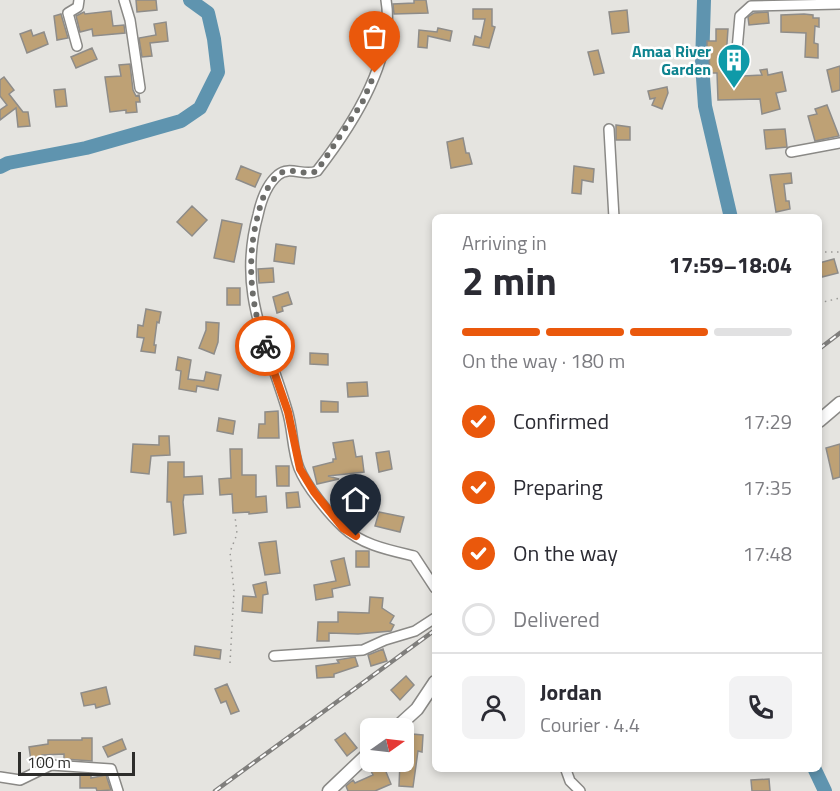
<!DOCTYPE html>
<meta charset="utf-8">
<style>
:root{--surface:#fff;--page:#f2f2f3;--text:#2b2b33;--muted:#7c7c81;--line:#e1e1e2;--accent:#ea580c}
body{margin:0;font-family:"Titillium Web",sans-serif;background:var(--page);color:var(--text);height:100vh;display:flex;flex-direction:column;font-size:22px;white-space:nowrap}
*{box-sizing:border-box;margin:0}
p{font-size:20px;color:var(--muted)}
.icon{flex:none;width:33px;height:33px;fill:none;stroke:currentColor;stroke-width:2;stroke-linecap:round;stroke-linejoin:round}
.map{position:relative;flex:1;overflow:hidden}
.panel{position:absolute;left:432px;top:214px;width:390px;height:558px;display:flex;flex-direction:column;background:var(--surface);border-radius:9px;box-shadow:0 3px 9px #0003}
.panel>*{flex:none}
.needle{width:39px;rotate:76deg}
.fabs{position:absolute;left:360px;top:718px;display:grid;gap:12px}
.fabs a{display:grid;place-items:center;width:54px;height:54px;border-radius:9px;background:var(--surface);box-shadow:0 3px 9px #0003;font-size:30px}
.scale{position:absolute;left:18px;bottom:15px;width:117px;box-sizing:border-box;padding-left:6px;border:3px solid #2d2d2b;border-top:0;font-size:16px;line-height:21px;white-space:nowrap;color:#2d2d2b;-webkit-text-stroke:4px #fff;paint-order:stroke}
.pin{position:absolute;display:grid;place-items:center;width:51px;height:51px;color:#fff;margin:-62px -26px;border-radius:50% 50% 50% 0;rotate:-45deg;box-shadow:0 0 6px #0007}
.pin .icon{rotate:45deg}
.courier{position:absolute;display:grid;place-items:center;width:60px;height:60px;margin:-30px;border:4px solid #ea580c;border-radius:50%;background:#fff;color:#222;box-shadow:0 2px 8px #0007}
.headline em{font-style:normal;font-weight:700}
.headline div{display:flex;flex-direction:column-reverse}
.headline{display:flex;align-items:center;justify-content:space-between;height:102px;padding:0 30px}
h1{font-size:39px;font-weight:700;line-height:45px}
.bar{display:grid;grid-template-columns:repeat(4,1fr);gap:9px 6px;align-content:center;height:72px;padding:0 30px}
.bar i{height:8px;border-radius:4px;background:var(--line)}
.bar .selected{background:var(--accent)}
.bar p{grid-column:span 4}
.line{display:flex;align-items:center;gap:15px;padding:0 30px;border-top:2px solid var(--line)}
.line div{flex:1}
.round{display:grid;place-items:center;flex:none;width:63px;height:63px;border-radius:9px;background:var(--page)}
ol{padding:0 30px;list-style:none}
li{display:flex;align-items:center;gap:18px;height:66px}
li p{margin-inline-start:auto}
li .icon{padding:6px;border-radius:50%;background:var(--accent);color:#fff;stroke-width:4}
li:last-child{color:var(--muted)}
li i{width:33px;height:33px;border:3px solid var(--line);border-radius:50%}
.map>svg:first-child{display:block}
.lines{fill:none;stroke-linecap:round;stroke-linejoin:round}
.river{stroke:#5f94af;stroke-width:14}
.building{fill:#bea175;stroke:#8e8c89;stroke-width:1.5}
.street-casing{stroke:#8a8986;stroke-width:12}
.secondary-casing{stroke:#8a8986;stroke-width:15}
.path{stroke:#9a9996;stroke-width:1.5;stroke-dasharray:1.5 4.5;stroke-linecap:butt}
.street{stroke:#fff;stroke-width:9}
.secondary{stroke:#fff;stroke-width:12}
.rail-casing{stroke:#807f7d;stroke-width:4.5}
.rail{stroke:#fff;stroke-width:2;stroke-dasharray:7;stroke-linecap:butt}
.done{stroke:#6d6d6a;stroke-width:6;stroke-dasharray:0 10.8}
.route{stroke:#ea580c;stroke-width:8}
.labels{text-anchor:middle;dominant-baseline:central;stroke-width:5;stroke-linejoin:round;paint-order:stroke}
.culture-label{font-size:16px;font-weight:bold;fill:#0d838f;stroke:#fff;text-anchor:end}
</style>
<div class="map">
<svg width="840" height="791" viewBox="0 0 840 791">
<rect width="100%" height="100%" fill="#e5e4e0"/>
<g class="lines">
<path class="river" d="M704 0 702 64 705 106 731 218
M0 167 8 163 86 148 181 121 200 108 218 72 214 39 208 13 190 0
M815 770 825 791"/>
</g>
<path class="building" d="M136 0H156L157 10 137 12Z
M414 0H426L428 13 394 14 393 4 414 3Z
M473 9H492V26L495 27 489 48 473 45 475 36 481 38 485 19H473Z
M627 10 629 32 612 34 609 12Z
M111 11 113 26 124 25 125 33 93 36 92 29 80 32 76 16 84 12 85 14Z
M768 12 769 23 749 25 748 17 754 13Z
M61 14 68 38 57 40 54 16Z
M804 14 813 15V18H819V27L815 26 814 43 818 44V58L805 57 806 33 781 32V15Z
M166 22 168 41 150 43 152 56 142 57 139 38 156 35 154 24Z
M438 28 452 31 450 41 428 36 427 48 418 47 419 30 437 32Z
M716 29H728L725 71 743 70V76L762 75 760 70 767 69 768 75 782 72 786 91 776 93 780 109 762 114 760 99 718 100 717 73H710L709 54H707V41H716Z
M31 30 33 36 44 32 48 44 27 53 20 34Z
M92 48 97 59 76 68 71 57Z
M598 50 604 73 594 75 588 52Z
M130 64 133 90 136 96 139 95 140 102H136L137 112 126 113V110L110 112 105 77 121 76 119 65Z
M840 66V90L832 92 827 70Z
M4 77 14 90 9 94 23 112H28L30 126 18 127 16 108 0 120V110L7 105 0 96V80Z
M667 87 668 93 662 109 652 105 655 98 650 99 648 91Z
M65 89 67 106 56 107 54 90Z
M827 105 839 136 815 141 808 116 817 114 815 109Z
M616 125 630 127V140H616Z
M785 129 787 147 766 149 764 130Z
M463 138 466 153H469L472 164 451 168 447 142Z
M241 166 261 174 255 187 236 179Z
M574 166 594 169 593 182 582 180 581 194 572 193Z
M791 173 792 183 784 184 786 201H789L790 209 776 212 770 175Z
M192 206 207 220 192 236 177 222Z
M222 220 242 224 234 262 214 258Z
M276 244 296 247 294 264 274 261Z
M834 259 838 273 822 277 819 263Z
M273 268 274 282 259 283 258 269Z
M227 288H240V305H227Z
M288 292 292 304 282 307 283 311 277 313 273 297Z
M146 309 161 312 159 323 157 322 154 345H156L155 353 141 351 144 338 137 337 138 325 143 326Z
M206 322 219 323 218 342 214 354 199 348 206 330Z
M288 329 293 348 280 351 275 332Z
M310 353 328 354V365L310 364Z
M178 357 191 360 188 379 204 381 206 372 221 375 218 390 197 386 196 392 179 389 181 371 176 370Z
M367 382 368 396 348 397 347 383Z
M321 401 338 402V412H321Z
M278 411 279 438H258L259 424H265V412Z
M219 418 235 421 233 434 217 431Z
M159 436H169L170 455 151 456 149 474 131 472 133 444 159 445Z
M353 440 356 457 362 456 364 472 328 476 339 479 317 484 313 467 333 462V459H336L333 443Z
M840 444V477L833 479 826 448Z
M230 449H242V475H256V497L266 496 267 512 249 514V512L233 513 232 494 220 495 219 479 231 478Z
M389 451 392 469 379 472 376 453Z
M168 462H184V477L202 476 203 494 184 495 183 502 186 533 174 535 171 502H167Z
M276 466H289V486H277Z
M345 484 358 492 360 486 370 489 365 506 348 500 343 507 334 501Z
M298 492 300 507 287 508 286 493Z
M379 512 404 517 400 532 375 526Z
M276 541 280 573 265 575 259 543Z
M356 551H369V567H356Z
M344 558 350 585 332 589 333 597 316 600 314 585 336 581 331 561Z
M266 582 268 594 263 595 262 613 242 611 243 596 256 597 253 585Z
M370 597 383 598 382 608 394 616 390 623 394 625 391 631 358 634 329 633V641H317L318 622H338V612L369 613Z
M195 646 221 650 220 659 194 655Z
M383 649 387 661 371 666 368 655Z
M355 657 358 666 334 674V677L317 678 316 666 339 663 337 660Z
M406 676 414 685 400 700 391 690Z
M227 684 239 711 231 714 226 701 221 703 215 689Z
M106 687 110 704 96 708 95 704 84 706 81 693Z
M345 733 357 748 347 756 335 740Z
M412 734 423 735 422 752 418 751 413 787 399 786 400 762H404V743L411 744Z
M82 738H92V761L64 759V754L42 755V760L31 761 29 747 48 744V740H82Z
M122 739 126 749 108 757 103 747Z
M382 762 391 784 375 791H348L346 786 353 780 355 783 373 775 369 767Z
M80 774H91V778L106 775 111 790 97 791 96 788H80Z
M769 779 770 791H752L751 780Z"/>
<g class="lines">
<defs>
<path id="street" d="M124 0 130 20 140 88
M386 0C396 59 352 126 317 171 305 177 289 165 278 175 266 185 261 201 258 215 237 291 266 340 287 410 293 429 292 450 299 468 306 486 329 514 343 527 362 545 389 550 414 556L435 588
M77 46 68 13 78 7 79 0
M736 61 740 16 751 6 840 4
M609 129 614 218
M791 152 840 143
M274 656 363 650 385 640 415 631 435 618
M566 770 570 781 580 791
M0 777 20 780 51 765 111 769 118 791"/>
<path id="secondary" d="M819 421 840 403
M395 729 417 709 435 682
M329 791 370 752"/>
</defs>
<use href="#street" class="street-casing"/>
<use href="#secondary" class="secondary-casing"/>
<path class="path" d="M819 252H840
M819 303 840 298
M230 663 234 591 230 552 237 534 235 516"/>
<use href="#street" class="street"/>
<use href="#secondary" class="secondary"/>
<defs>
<path id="rail" d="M819 349 840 333
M215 791 435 630"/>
</defs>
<use href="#rail" class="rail-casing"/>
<use href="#rail" class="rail"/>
</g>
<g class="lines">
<path class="done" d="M265 346C250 301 246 257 259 211 262 198 268 184 278 175 289 165 304 177 317 171L362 103 375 73"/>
<path class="route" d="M265 346 288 412 300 469 314 492 343 528 356 536"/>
</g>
<defs>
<symbol id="building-pin" viewBox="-11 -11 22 30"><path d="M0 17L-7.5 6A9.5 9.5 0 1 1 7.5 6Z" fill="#0f9aa8" stroke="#fff"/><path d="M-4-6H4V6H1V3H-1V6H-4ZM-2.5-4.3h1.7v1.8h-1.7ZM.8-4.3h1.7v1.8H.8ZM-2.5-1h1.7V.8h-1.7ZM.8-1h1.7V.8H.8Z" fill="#fff"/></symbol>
</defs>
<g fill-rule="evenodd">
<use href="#building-pin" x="715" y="41" width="38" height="52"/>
</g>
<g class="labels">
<g class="culture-label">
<text x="711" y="51">Amaa River<tspan x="711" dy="18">Garden</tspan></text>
</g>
</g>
</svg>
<div class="fabs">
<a><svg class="needle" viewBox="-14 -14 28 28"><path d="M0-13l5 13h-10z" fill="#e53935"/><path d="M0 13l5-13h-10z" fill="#7c7c81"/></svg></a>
</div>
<div class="scale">100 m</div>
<div class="pin" style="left:375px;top:73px;background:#ea580c"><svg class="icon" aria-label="bag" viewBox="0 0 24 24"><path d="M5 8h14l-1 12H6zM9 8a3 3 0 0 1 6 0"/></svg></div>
<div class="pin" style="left:356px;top:536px;background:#1f2937"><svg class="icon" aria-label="home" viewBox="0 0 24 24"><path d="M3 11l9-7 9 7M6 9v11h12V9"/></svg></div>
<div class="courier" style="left:265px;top:346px"><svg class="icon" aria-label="bike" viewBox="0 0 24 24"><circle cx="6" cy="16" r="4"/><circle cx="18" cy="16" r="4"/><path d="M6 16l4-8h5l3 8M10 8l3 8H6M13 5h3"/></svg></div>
<section class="panel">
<div class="headline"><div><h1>2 min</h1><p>Arriving in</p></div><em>17:59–18:04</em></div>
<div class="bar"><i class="selected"></i><i class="selected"></i><i class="selected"></i><i></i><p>On the way · 180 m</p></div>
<ol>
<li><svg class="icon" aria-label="check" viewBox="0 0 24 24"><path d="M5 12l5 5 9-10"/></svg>Confirmed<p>17:29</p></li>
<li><svg class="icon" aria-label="check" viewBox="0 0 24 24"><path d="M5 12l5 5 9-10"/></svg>Preparing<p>17:35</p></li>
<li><svg class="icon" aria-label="check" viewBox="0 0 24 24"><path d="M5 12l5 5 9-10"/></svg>On the way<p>17:48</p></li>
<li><i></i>Delivered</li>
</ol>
<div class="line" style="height:108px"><a class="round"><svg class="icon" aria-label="person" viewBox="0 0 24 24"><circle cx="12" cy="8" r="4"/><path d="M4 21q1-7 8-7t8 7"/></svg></a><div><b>Jordan</b><p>Courier · 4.4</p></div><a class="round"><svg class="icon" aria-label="phone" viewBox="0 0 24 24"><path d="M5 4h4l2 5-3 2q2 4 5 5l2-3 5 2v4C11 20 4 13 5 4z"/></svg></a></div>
</section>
</div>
